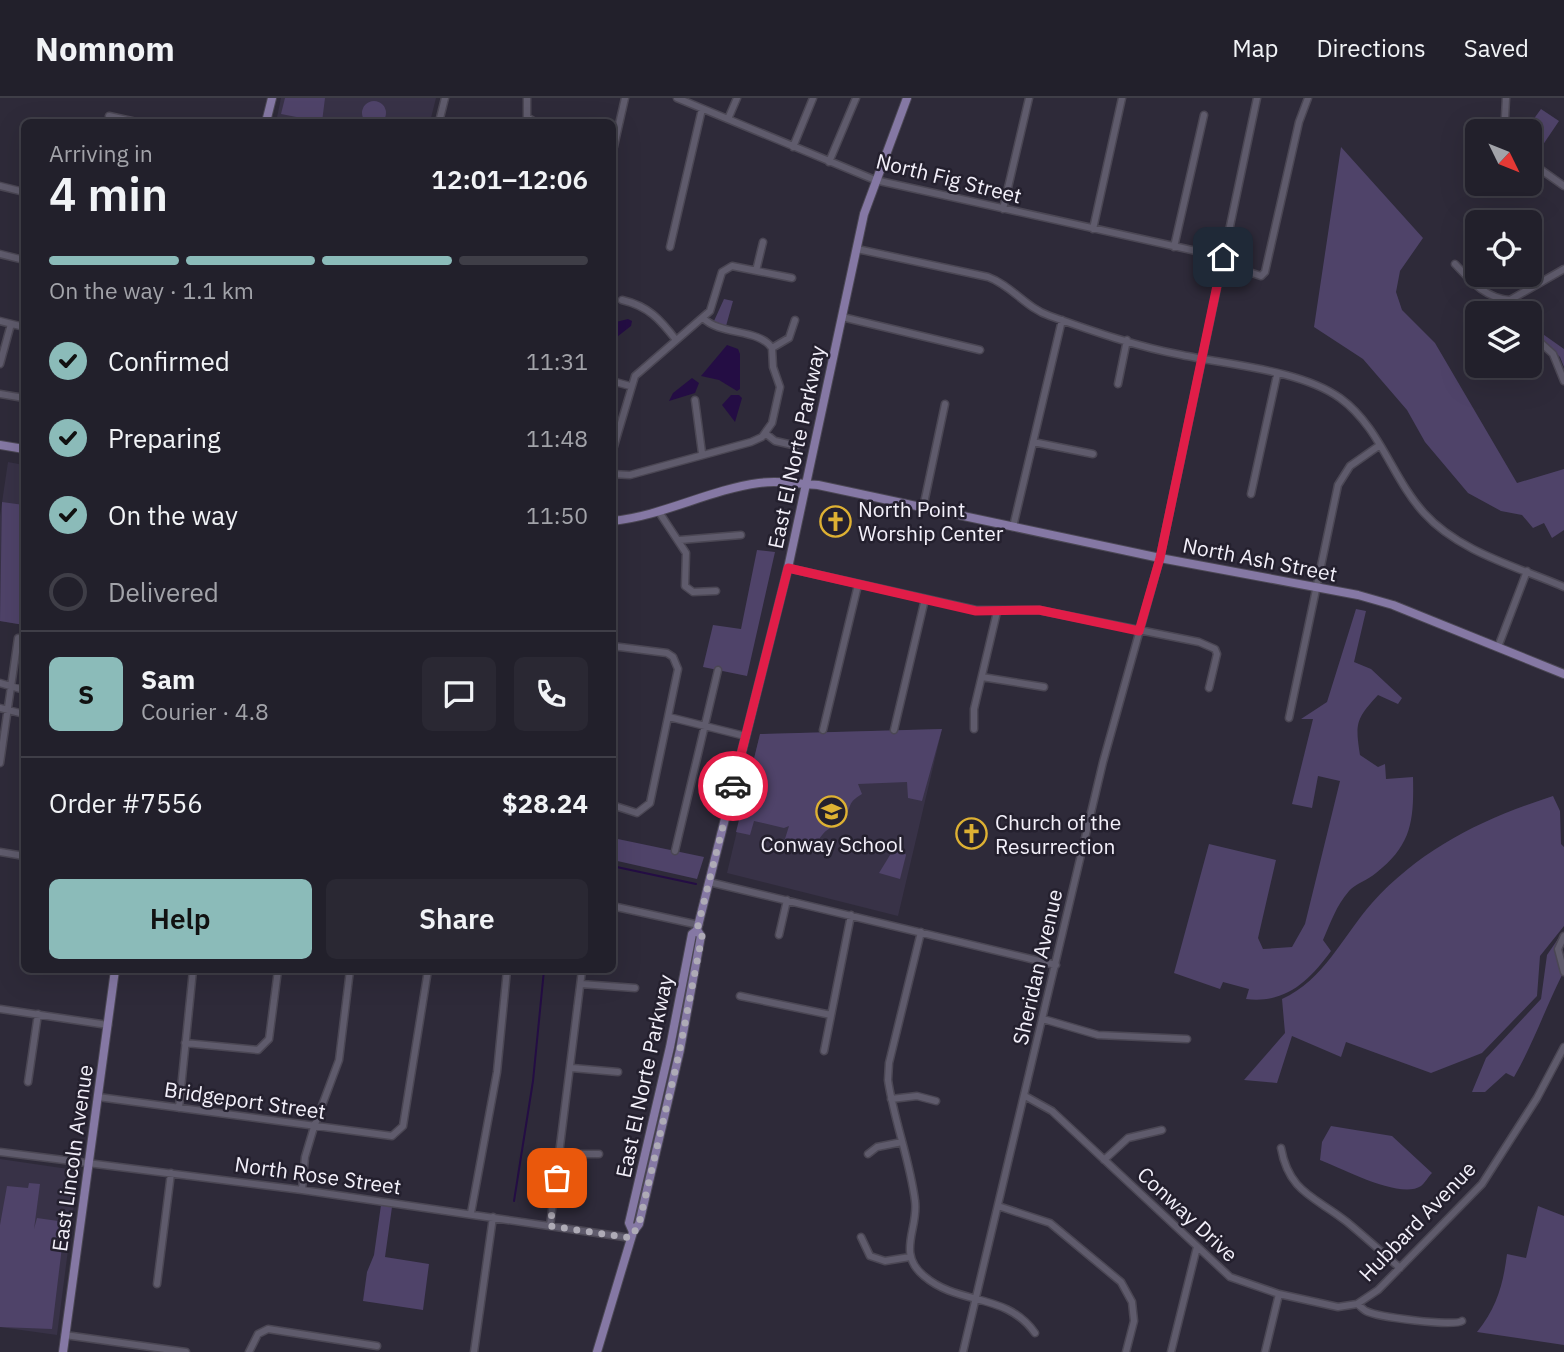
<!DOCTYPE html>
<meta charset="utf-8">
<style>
:root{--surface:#22202b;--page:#2a2833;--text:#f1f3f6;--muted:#a2a3a9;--line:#3f3e47;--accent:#8bbbb9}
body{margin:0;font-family:"IBM Plex Sans",sans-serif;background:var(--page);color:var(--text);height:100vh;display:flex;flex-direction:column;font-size:26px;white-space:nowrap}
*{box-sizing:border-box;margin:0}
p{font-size:23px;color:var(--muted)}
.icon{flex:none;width:38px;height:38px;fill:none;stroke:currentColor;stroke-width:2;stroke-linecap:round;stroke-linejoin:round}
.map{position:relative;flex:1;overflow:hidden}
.sheet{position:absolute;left:21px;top:21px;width:595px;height:854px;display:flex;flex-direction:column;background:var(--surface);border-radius:10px;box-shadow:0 7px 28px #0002,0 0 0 2px var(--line)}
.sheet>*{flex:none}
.needle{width:46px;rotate:133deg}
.controls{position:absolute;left:1465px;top:21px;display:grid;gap:14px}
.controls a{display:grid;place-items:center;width:77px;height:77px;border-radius:10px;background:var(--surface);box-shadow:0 7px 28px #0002,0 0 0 2px var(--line);font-size:35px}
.pin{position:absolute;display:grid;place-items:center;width:60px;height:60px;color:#fff;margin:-30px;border-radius:14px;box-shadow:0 4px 10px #0006}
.courier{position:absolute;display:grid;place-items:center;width:70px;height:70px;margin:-35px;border:5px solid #e11d48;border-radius:50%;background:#fff;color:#222;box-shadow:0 2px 9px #0007}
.head em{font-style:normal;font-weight:600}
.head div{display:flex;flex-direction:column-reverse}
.head{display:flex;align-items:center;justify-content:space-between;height:119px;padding:0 28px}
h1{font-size:46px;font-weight:600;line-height:52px}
.bar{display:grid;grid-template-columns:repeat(4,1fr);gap:10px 7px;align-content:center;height:84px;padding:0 28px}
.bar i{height:9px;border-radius:5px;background:var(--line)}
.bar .active{background:var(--accent)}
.bar p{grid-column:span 4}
.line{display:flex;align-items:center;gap:18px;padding:0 28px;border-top:2px solid var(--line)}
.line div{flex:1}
.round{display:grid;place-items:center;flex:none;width:74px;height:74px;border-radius:10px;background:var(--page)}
ol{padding:0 28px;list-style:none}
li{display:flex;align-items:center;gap:21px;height:77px}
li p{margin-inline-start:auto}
li .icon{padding:7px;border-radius:50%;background:var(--accent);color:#111;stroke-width:4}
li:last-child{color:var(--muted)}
li i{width:38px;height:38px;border:4px solid var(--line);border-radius:50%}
.button{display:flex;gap:14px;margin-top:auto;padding:14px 28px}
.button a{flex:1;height:80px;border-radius:10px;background:var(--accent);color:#111;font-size:28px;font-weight:600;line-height:80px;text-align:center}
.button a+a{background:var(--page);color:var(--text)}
header{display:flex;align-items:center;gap:42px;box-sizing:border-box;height:98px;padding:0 35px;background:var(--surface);border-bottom:2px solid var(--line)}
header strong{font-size:33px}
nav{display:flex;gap:38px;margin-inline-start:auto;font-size:24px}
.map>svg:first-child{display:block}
.built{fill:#383247}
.green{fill:#4f4369}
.water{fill:#240d44}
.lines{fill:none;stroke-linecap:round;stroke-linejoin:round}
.stream{stroke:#240d44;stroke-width:2}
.minor-casing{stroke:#4b4754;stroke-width:9}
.major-casing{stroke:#4b4754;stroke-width:10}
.minor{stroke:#5f5b6c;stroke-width:6}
.major{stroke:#8578a4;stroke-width:8}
.done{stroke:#aeabb6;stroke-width:7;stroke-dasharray:0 12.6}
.route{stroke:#e11d48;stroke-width:9}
.labels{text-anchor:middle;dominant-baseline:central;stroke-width:5;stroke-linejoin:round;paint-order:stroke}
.street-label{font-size:21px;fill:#f3f0fa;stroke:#24202e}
.poi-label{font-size:21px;fill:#f3f0fa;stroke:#24202e;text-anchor:start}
</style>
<header>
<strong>Nomnom</strong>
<nav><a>Map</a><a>Directions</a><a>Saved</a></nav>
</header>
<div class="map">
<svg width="1564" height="1254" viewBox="0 0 1564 1254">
<rect width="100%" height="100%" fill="#2e2a39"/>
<path class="built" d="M281 0H436L430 24H276Z
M8 364 24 367V527L0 523V418Z
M942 631 898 818 727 775 760 636Z
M0 1061 75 1072 78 1075 57 1237 0 1229Z"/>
<path class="green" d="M285 0H325L322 24 281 16Z
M362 15a12 12 0 1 1 24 0a12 12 0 1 1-24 0Z
M1541 11 1559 23 1532 63 1530 33H1525Z
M1341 49 1423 140 1400 173 1396 194 1402 212 1435 245 1517 385 1564 371V432L1552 440 1544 425 1533 430 1522 417 1501 413 1468 395 1425 344 1407 312 1363 261 1314 229Z
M724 201 733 203 726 228 714 223Z
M1530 227 1564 251V269L1560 259 1530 231Z
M2 404 24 407V527L0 523Z
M757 452 775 454 747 578 703 569 713 527 741 531Z
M1356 511 1366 513 1354 564 1371 571 1402 600 1398 606 1378 597C1356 621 1355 625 1360 657L1378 669 1385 666 1386 681 1413 679C1414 722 1412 747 1376 775 1368 782 1355 786 1349 793 1336 808 1331 824 1323 842L1331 853C1310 882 1286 906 1246 901L1249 891 1223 884 1220 891 1174 875 1209 746 1276 762 1258 840 1263 851 1292 849 1305 826 1340 683 1318 678 1312 710 1292 706 1313 621H1301L1327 604Z
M942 631 922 703 908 700 907 684 858 686 862 696C846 706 853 707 845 718 833 733 826 725 814 751L784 744 789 728 784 730 754 723 750 737 736 734 760 636Z
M1553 698 1560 713 1561 746 1564 749V828L1540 858 1537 898 1482 955 1431 975 1346 944 1341 959 1292 938 1277 985 1244 982 1285 935 1282 901C1324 882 1343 838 1372 805 1423 749 1483 721 1553 698Z
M613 740 704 759 697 781 613 762Z
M898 744 906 757 900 781 879 775Z
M1558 841V864L1562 877C1545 911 1533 946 1514 979L1506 975 1485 994H1472L1486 960 1541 901 1547 857Z
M1331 1028 1392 1038 1432 1075C1428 1079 1425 1085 1421 1088 1400 1102 1342 1070 1320 1062L1322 1044Z
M29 1085 40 1086 34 1131 37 1120 65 1124 52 1231 0 1229V1127L7 1088 28 1090Z
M381 1107 392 1109 385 1159 429 1166 423 1212 363 1203 367 1174 374 1157Z
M1538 1108 1564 1118V1247L1477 1234C1497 1209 1503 1187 1507 1156L1526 1160Z"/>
<path class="water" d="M628 221 632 223 631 228 613 242 616 224Z
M727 247 738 251 740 256V291L737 293 719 282 701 278Z
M692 280 699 285 695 295 669 303 673 295Z
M731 297H739L742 300 735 324 722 307Z"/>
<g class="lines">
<path class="stream" d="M612 768 696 786
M514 1103 533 983 544 872"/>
<defs>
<path id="minor" d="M527 0V19L535 24
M677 0 875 82 1223 159
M109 18 136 24
M1505 19 1506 0
M728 21 737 0
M439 24 445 0
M793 49 813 0
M612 57 625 0
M829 64 856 0
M1530 64 1564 88
M0 88 24 94
M1003 111 1029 0
M1093 131 1122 0
M670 149 702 11
M1174 149 1204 17
M857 151 988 179C1011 187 1026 210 1050 218 1092 233 1138 249 1182 257 1229 267 1301 272 1340 300 1380 329 1392 380 1424 415 1459 454 1518 469 1564 489
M1224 152 1249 174 1261 178 1265 174 1299 24 1308 0
M0 156 24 162
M1455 166C1471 183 1485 200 1510 202L1564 171
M756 173 763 144
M622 202C648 208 660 221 676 242
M1498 210 1505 215
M842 219 980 252
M0 223 24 229
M1530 235 1553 256 1564 283
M772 250 789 240 795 222
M0 266 11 226
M612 283 630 288
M1118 286 1127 242
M0 296 24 300
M695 302 702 355
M765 335 775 343 797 348
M1033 344 1093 356
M612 355 635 278 710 213 722 174 732 168 792 180
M612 376 630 377 751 344 762 339 772 325 780 289 773 269 772 250C758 230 721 238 703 220
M1251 396 1277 277
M923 410 945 306
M659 414 686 455 685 488 693 494 716 493
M1013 429 1062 222
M680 442 741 437
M788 470 976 512H1039L1199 544 1215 551 1217 556 1209 590
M612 548 667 555 673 559 678 571 650 705 637 715 612 707
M1498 549 1527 473
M982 579 1044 589
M0 585 24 592
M0 610 24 616
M669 619 745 638
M1289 620 1338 387 1350 368 1380 347
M974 631V611L997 514
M823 632 858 487
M894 632 925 501
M0 665 18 540
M675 753 718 572
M0 754 24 758
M709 784 1056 867
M612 808 699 827
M921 834 889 965 888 982C894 1023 910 1062 915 1103 919 1130 896 1155 924 1178 959 1208 1006 1194 1035 1235
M779 837 787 802
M1564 838 1558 851 1564 874
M581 886 635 890
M740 898 831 917
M0 911 108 927
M1043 921 1098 937 1187 941
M185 945 258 952 269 941 278 872
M824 953 851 817
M572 970 618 974
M28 984 38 916
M1025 998 1052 1013 1230 1179 1279 1196 1338 1209 1357 1206 1378 1192 1482 1086 1537 1000 1564 949
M98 999 392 1038 403 1028 428 872
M891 1001 917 998 936 1003
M179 1010 193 872
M1281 1050C1289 1095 1316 1099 1347 1124 1365 1139 1383 1155 1400 1170
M0 1054 302 1092 631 1140
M561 1056H599
M868 1056 877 1049 902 1044
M1104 1062 1128 1040 1162 1032
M302 1092 305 1059 314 1029 339 962 350 872
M998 1108 1050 1125 1121 1184 1132 1204 1134 1223 1126 1254
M471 1115 497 974 507 872
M550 1128 582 872
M861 1139 870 1158 885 1163 910 1159
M157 1186 171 1075
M1357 1206C1358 1206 1365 1213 1366 1213 1377 1219 1454 1229 1462 1223
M65 1237 186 1254
M249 1254 258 1236 268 1231 377 1248
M474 1254 493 1119
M963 1254 1103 664 1160 460 1257 0
M1171 1254 1197 1149
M1265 1254 1279 1196"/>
<path id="major" d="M266 24 272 0
M0 347 24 351
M612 423C663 418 708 392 759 385 779 382 798 386 818 387L1160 460 1358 497 1393 507 1564 576
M633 1134 629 1125 670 949 692 836 697 832 788 470 864 116 907 0
M63 1254 115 872
M597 1254 633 1134 639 1126 680 952 701 838 697 832"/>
</defs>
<use href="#minor" class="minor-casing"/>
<use href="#major" class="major-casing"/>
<use href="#minor" class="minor"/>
<use href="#major" class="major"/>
</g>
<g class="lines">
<path class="done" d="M557 1080 550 1128 631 1140 639 1126 679 956 702 838 697 832 733 688"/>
<path class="route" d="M733 688 788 470 976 513 1039 512 1139 533 1160 460 1223 159"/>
</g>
<defs>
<symbol id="church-ring" viewBox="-11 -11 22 22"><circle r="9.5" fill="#24202e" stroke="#deb133" stroke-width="1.5"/><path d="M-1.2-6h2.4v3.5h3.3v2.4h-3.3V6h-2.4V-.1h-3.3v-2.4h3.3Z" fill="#deb133"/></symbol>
<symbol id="school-ring" viewBox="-11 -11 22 22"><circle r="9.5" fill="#24202e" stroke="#deb133" stroke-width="1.5"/><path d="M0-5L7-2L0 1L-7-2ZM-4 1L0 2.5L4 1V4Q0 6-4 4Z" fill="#deb133"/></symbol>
</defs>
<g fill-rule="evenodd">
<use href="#church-ring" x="818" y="406" width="35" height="35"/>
<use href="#school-ring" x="814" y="696" width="35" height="35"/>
<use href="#church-ring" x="954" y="718" width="35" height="35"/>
</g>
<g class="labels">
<g class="street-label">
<text transform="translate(949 80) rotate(14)">North Fig Street</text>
<text transform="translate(796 349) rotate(-78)">East El Norte Parkway</text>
<text transform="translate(1260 461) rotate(11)">North Ash Street</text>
<text transform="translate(1037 869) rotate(-77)">Sheridan Avenue</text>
<text transform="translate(644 978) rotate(-78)">East El Norte Parkway</text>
<text transform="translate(245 1002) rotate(8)">Bridgeport Street</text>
<text transform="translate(72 1060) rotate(-82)">East Lincoln Avenue</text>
<text transform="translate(318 1077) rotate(8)">North Rose Street</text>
<text transform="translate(1188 1116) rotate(43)">Conway Drive</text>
<text transform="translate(1417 1123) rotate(-46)">Hubbard Avenue</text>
</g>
<g class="poi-label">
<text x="858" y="411">North Point<tspan x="858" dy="24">Worship Center</tspan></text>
<text x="995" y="724">Church of the<tspan x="995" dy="24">Resurrection</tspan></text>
<text x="832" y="746" text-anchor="middle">Conway School</text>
</g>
</g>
</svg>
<div class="controls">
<a><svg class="needle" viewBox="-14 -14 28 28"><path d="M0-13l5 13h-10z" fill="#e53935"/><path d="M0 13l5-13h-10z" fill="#a2a3a9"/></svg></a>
<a><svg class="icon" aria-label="locate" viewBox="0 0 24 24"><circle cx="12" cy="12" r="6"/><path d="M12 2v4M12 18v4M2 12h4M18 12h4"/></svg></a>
<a><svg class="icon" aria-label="layers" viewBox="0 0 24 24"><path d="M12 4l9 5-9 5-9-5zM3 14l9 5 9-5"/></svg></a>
</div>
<div class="pin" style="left:557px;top:1080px;background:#ea580c"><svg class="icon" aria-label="bag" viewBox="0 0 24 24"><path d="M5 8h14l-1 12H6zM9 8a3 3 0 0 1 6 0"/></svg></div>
<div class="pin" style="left:1223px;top:159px;background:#1f2937"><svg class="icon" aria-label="home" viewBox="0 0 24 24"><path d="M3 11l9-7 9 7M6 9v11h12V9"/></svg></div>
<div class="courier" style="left:733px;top:688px"><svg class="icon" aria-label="car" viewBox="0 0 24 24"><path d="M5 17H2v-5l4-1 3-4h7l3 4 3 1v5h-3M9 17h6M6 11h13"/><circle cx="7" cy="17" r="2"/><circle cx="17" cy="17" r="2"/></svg></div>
<section class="sheet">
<div class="head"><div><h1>4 min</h1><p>Arriving in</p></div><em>12:01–12:06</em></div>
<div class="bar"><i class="active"></i><i class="active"></i><i class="active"></i><i></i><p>On the way · 1.1 km</p></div>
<ol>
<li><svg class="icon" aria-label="check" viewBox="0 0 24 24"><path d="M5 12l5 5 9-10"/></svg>Confirmed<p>11:31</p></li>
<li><svg class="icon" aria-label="check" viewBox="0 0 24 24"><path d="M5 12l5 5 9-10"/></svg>Preparing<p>11:48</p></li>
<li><svg class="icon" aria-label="check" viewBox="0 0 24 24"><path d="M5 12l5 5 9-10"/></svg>On the way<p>11:50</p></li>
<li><i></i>Delivered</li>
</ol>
<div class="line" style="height:126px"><b class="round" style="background:var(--accent);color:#111">S</b><div><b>Sam</b><p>Courier · 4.8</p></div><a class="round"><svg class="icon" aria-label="chat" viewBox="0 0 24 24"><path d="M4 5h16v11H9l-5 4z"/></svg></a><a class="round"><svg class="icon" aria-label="phone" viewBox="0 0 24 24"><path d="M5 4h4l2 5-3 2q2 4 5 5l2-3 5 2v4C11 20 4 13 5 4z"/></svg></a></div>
<div class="line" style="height:91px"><div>Order #7556</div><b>$28.24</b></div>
<div class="button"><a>Help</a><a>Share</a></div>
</section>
</div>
